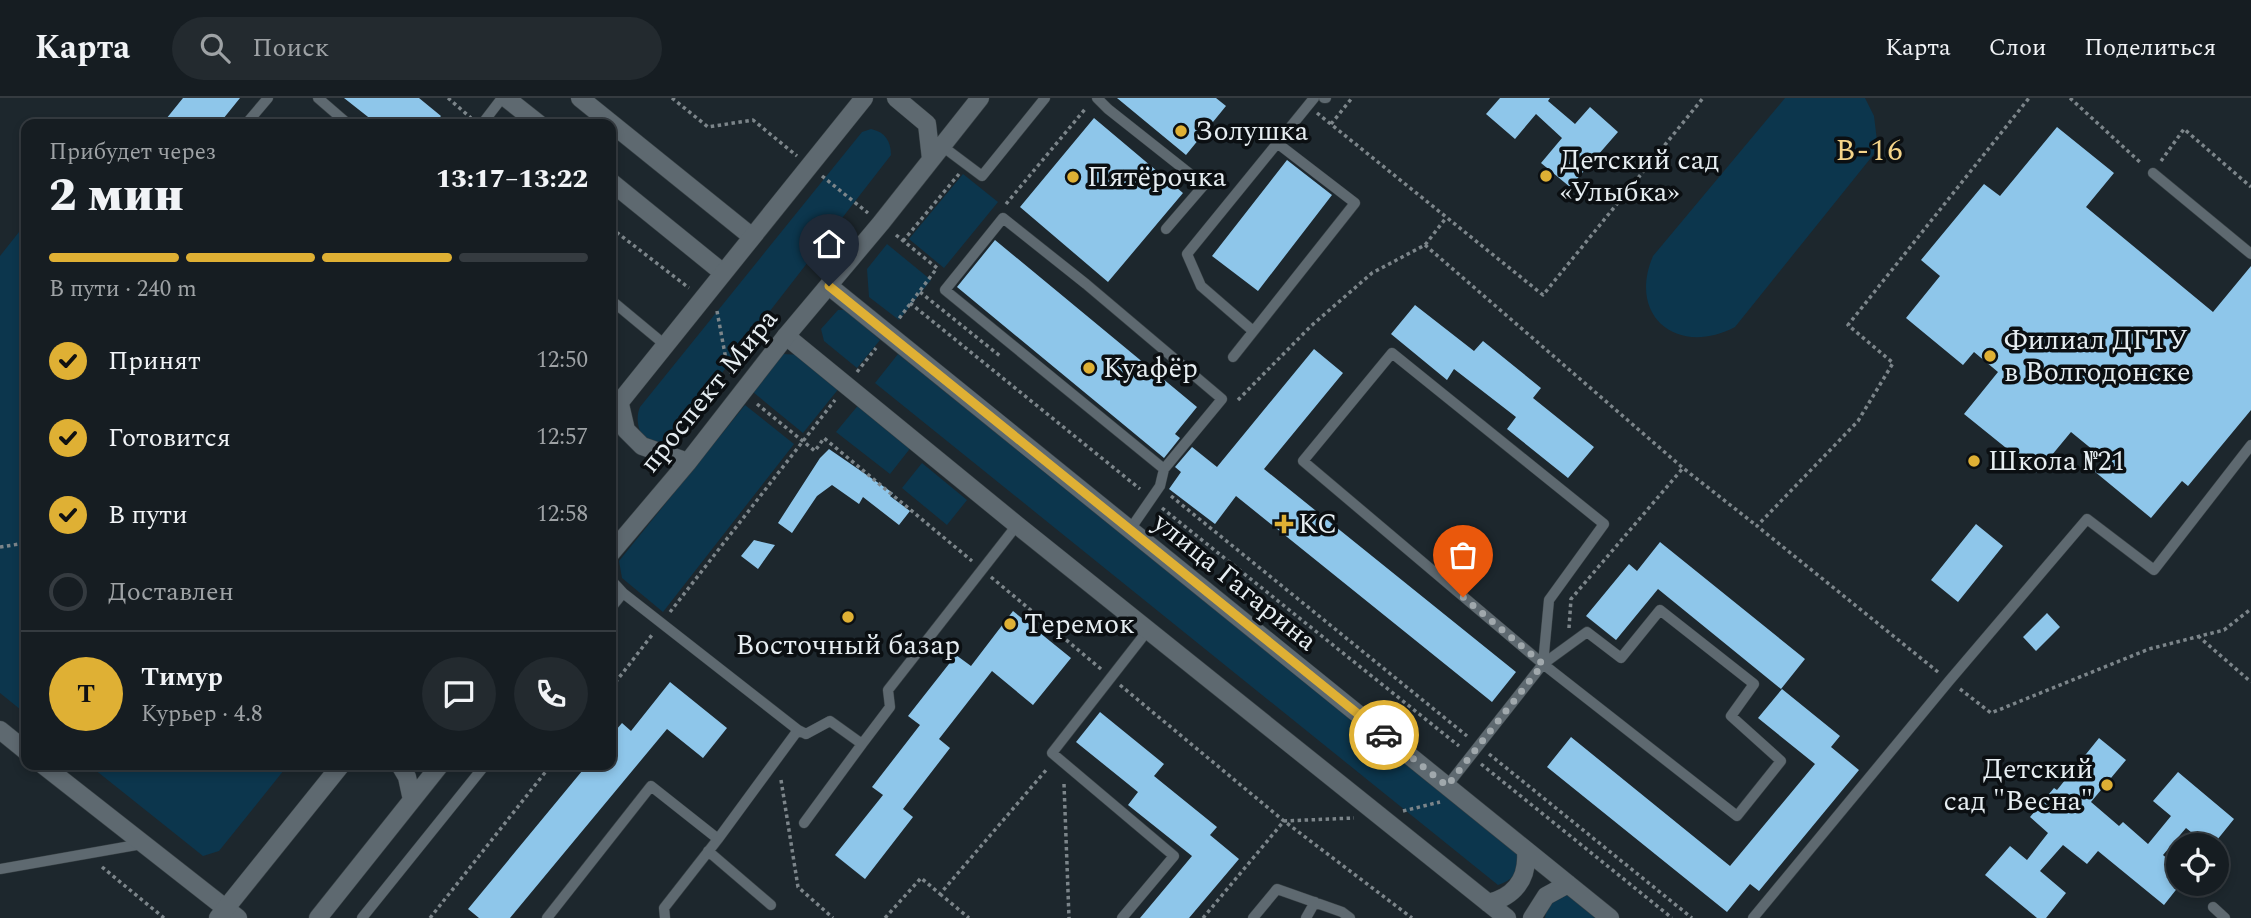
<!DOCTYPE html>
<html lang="ru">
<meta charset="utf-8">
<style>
:root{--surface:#161d22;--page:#232a2f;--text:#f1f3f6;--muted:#9ea2a5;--line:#353b40;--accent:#dfb034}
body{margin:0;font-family:Spectral,serif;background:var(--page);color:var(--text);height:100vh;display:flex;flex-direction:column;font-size:26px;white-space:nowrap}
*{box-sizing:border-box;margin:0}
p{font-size:23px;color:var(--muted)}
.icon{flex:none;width:38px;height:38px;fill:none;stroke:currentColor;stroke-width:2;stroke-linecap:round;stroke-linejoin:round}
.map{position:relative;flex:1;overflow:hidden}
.side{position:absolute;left:21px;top:21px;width:595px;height:651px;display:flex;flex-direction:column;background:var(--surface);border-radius:14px;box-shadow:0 4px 10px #0003,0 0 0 2px var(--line)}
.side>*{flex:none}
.controls{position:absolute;left:2166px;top:735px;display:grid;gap:14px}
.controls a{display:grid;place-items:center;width:63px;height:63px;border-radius:50%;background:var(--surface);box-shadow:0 4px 10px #0003,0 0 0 2px var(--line);font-size:35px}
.pin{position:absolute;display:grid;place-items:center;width:60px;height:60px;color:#fff;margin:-72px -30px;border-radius:50% 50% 50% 0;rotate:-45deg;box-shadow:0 0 7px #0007}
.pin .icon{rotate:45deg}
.courier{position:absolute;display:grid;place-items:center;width:70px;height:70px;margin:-35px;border:5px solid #dfb034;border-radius:50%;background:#fff;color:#222;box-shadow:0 2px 9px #0007}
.head em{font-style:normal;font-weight:800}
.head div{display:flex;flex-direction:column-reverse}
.head{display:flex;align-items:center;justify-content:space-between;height:119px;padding:0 28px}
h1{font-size:46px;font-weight:800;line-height:52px}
.bar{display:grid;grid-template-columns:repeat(4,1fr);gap:10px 7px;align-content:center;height:84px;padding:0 28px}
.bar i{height:9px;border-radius:5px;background:var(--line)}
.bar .active{background:var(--accent)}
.bar p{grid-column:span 4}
.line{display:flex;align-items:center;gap:18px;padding:0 28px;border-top:2px solid var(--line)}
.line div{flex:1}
.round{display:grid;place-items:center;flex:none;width:74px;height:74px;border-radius:37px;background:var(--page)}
ol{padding:0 28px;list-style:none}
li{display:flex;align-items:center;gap:21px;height:77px}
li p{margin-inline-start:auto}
li .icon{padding:7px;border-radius:50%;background:var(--accent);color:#111;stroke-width:4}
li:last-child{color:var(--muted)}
li i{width:38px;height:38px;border:4px solid var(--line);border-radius:50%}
header{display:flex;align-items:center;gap:42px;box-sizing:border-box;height:98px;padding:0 35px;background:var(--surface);border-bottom:2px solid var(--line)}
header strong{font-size:33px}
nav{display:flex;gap:38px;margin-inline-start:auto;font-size:24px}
.search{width:490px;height:63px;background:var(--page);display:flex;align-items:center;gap:18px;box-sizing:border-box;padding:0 24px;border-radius:38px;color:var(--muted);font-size:26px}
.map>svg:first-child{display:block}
.green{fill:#0c364d}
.building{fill:#8ec6ea}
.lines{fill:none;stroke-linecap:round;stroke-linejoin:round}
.service-casing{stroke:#384145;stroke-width:11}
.minor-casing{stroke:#384145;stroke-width:19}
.tertiary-casing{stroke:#384145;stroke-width:19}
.secondary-casing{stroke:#384145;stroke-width:19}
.path{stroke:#7c858a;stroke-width:3.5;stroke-dasharray:3.5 3.5;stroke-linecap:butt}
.service{stroke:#5e6970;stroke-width:10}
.minor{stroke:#5e6970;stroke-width:18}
.tertiary{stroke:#5e6970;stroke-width:18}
.secondary{stroke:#5e6970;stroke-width:18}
.done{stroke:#a0a8ac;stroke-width:7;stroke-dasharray:0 12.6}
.route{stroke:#dfb034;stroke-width:9}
.poi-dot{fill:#dfb034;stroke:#0b0f12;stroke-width:2.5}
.labels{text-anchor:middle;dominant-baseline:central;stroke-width:7;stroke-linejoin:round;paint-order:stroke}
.poi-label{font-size:28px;fill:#e6edf1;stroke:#0b0f12;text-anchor:start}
.street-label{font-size:28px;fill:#e6edf1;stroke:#0b0f12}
.neighbourhood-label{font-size:30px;letter-spacing:2px;fill:#f4d489;stroke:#0b0f12}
</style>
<header>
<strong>Карта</strong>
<div class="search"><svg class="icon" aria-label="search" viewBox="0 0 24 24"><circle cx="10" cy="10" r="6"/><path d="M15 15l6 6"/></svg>Поиск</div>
<nav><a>Карта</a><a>Слои</a><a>Поделиться</a></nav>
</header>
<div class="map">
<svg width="2251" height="820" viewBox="0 0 2251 820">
<rect width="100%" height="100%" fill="#1d272d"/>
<path class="green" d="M1785 0H1865L1874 18 1878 51 1735 229C1678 259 1627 219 1653 158Z
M871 31C885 34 891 43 891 57L673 338C670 340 667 343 663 345 642 351 633 324 640 309L862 34Z
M963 76 998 104 944 170 909 141Z
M19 134 26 140V616L0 595V158Z
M887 146 931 182 899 222 869 199 867 171Z
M838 212H846L880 242 857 270 824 243 821 231Z
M783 256 802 257 840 289 803 335 753 294Z
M898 256 1518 756C1521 771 1513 783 1498 787L875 285Z
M860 305 912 348 890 376 836 334Z
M745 307 794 346 663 514 622 480 619 463Z
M922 365 967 402 947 427 902 390Z
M89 667H288L219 753 203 758Z
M1561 796 1570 797 1598 820H1545L1547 809Z"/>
<path class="building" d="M183 0H240L219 26H162Z
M344 0H419L441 18 434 26H377Z
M1117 0H1216L1226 8 1186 57Z
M1500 0H1550L1548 3 1575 26 1590 9 1618 34 1570 89 1541 65 1562 40 1536 16 1515 41 1486 16Z
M1094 20 1183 95 1108 184 1020 109Z
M2057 29 2114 75 2086 109 2213 214 2251 168V312L2188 388 2182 383 2151 420 2094 373 2104 361 2071 334 2037 375 1964 316 1998 274 1974 254 1963 267 1906 220 1940 178 1921 162 1984 86 2000 98Z
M1287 62 1332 97 1258 193 1212 158Z
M995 142 1197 309 1175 336 1180 340 1164 360 957 189Z
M1415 207 1474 253 1483 243 1541 290 1533 300 1594 349 1568 380 1507 331 1516 319 1454 271 1447 282 1391 236Z
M1314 251 1343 275 1264 371 1516 574 1492 604 1236 398 1215 426 1169 391 1181 374 1175 369 1192 349 1217 369Z
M829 351 893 395 890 398 910 413 899 427 863 399 859 406 832 387 817 398 792 435 778 425 820 360Z
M1976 426 2003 448 1958 504 1931 482Z
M754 442 775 447 758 471 741 458Z
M1660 444 1805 561 1781 591 1658 491 1616 542 1586 518 1629 466 1637 473Z
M1013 513 1071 560 1033 607 992 573 939 641 950 650 903 711 913 719 865 781 835 757 883 697 872 689 920 627 908 618 956 557 971 568Z
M2047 515 2060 529 2036 553 2023 539Z
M670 584 727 630 703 660 667 631 510 820H479L468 811 587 667H611V638L622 625 631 633Z
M1782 591 1840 638 1831 649 1859 672 1759 793 1750 786 1727 814 1547 669 1571 639 1730 768 1815 666 1758 620Z
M1100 614 1164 666 1154 678 1217 729 1210 737 1239 761 1189 820H1140L1192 758 1128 707 1138 694 1076 644Z
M2099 640 2126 662 2091 704 2119 728 2123 724 2148 746 2171 718 2153 703 2178 674 2234 721 2213 747H2207L2186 730 2163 757 2179 771V788L2164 807 2098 753 2087 766 2063 747 2040 773 2066 795 2046 820H2037L1985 777 2010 748 2027 762 2048 735 2030 719 2054 690 2057 692Z"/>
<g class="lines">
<defs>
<path id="service" d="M318 0 348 26
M1097 0 1108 11 1204 87 1166 131
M1324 0H1326
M246 26 268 0
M482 26 502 0
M942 48 982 78 1045 0
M2153 75 2251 156
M611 202 664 246
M1253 233 1201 188 1187 156 1314 0
M1233 259 1355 105 1277 45
M1129 433 1160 388 1164 371 1222 301 1086 186 1003 120 945 192 1164 371
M611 482 623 495 611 510
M623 495 798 632 806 636 830 623 862 646 890 609 888 592 1017 427
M1447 688 1543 566 1587 534 1621 560 1660 512 1754 586 1731 618 1781 663 1737 718 1543 566 1303 363 1392 255 1604 426 1549 502 1543 566
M804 725 862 646
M708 753 771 807
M0 771 142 746
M2213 809 2225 820
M362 820 485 667
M547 820 651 688 718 741 798 632
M665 820 664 810 718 741
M1122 820 1174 758 1052 655 1148 532
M1253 820 1277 791 1342 814 1350 820
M1306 820 1315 804
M1753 820 1949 583 2087 421 2154 472 2251 347"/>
<path id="minor" d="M829 188 1610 820
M786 238 1017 427 1507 820
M0 632 26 653
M43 667 238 820
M1488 805C1514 799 1528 781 1526 754
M1532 820 1546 798 1568 786"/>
<path id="tertiary" d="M506 0 539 26
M580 0 751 138
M611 84 722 174"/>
<path id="secondary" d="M896 0 927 26 931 61
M619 302 626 332 642 348 688 364
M611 315 864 0
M611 455 688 364 786 238 881 125 980 0
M400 667 407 679 412 702
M218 820 341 667
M318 820 440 667"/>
</defs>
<use href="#service" class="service-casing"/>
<use href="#minor" class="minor-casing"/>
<use href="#tertiary" class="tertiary-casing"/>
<use href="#secondary" class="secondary-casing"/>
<path class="path" d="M448 0 471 20
M672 0 708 29 753 22 797 58
M2070 0 2142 66
M1317 15 1543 197 1703 0
M1331 26 1352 0
M2161 63 2184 31 2251 89
M822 78 868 115
M1006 106 1086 10
M611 130 689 190
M896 137 937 170 898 222
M903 143 959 76
M1425 147 1683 370 1757 428
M920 194 1000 258
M910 205 1140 391
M717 213 727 267 732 276
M857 274 876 250
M1238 302 1311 228 1372 175 1425 147 1446 120
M757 306 815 353 824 340 972 463
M1171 398 1467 638
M1162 410 1459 648
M0 449 26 445
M991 479 1101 571
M670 514 835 302
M1569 530 1571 501 1683 370
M2198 538 2251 584
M1938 574 1757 428 1858 323 1893 265 1848 227 2029 0
M1120 587 1284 723 1412 820
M611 590 652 537
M1960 591 1991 615 2149 551 2224 532 2251 511
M1489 656 1692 820
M1481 666 1672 820
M781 682 798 789 833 820
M1064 686 1069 820
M1403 713 1440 704
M102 769 164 820
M940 796 969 820
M430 820 551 667
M885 820 921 780 940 796 1047 671
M1203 820 1284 723 1354 720"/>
<use href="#service" class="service"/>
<use href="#minor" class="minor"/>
<use href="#tertiary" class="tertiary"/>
<use href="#secondary" class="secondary"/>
</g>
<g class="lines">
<path class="done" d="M1384 637 1447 688 1543 566 1463 499"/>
<path class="route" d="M829 188 1384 637"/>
</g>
<g class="poi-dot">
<circle cx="1181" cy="33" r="7"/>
<circle cx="1546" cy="78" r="7"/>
<circle cx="1073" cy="79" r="7"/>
<circle cx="1990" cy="258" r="7"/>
<circle cx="1089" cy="270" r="7"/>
<circle cx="1974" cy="363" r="7"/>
<path d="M1280.5 415.5h7v7h7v7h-7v7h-7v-7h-7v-7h7z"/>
<circle cx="848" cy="519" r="7"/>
<circle cx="1010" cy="526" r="7"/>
<circle cx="2107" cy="687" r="7"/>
</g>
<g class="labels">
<g class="poi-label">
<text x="1195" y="33">Золушка</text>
<text x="1560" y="62">Детский сад<tspan x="1560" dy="32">«Улыбка»</tspan></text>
<text x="1087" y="79">Пятёрочка</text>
<text x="2004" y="242">Филиал ДГТУ<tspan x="2004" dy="32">в Волгодонске</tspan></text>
<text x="1103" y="270">Куафёр</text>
<text x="1988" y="363">Школа №21</text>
<text x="1298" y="426">КС</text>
<text x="1024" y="526">Теремок</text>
<text x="848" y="547" text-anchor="middle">Восточный базар</text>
<text x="2093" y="671" text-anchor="end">Детский<tspan x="2093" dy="32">сад "Весна"</tspan></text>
</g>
<g class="street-label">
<text transform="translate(709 293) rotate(-51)">проспект Мира</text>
<text transform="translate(1235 484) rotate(39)">улица Гагарина</text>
</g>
<g class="neighbourhood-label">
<text x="1870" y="53">В-16</text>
</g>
</g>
</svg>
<div class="controls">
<a><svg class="icon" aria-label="locate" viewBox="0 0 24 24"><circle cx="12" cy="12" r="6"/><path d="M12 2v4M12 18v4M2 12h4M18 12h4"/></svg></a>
</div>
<div class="pin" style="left:1463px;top:499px;background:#ea580c"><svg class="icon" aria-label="bag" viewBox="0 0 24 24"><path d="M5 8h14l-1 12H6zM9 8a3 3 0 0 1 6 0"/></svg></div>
<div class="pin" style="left:829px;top:188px;background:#1f2937"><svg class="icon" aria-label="home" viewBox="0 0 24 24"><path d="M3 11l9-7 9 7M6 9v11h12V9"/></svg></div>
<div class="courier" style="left:1384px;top:637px"><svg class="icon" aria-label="car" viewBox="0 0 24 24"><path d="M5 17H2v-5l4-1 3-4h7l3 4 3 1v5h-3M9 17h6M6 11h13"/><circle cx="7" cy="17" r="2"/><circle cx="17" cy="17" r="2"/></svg></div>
<section class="side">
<div class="head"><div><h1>2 мин</h1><p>Прибудет через</p></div><em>13:17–13:22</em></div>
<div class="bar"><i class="active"></i><i class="active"></i><i class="active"></i><i></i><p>В пути · 240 m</p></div>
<ol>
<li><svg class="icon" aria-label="check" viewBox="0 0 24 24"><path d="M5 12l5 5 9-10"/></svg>Принят<p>12:50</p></li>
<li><svg class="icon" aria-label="check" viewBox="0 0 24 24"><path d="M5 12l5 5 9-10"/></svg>Готовится<p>12:57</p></li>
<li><svg class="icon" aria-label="check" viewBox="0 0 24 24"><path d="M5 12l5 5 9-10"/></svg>В пути<p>12:58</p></li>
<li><i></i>Доставлен</li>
</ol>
<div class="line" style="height:126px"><b class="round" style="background:var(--accent);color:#111">Т</b><div><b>Тимур</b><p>Курьер · 4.8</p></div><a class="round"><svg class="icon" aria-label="chat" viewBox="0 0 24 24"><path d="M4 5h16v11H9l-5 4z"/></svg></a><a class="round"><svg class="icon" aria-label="phone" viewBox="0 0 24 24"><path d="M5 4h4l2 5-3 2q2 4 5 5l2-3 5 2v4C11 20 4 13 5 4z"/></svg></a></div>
</section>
</div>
